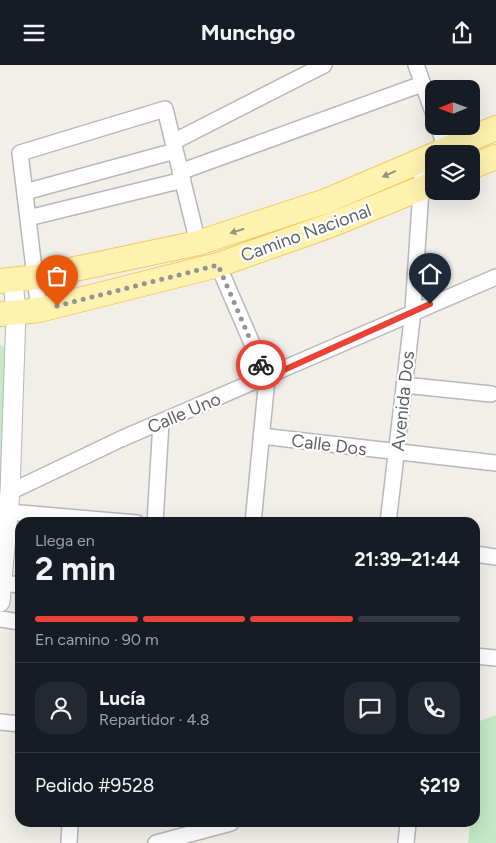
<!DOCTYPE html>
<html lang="es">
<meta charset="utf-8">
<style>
:root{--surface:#171b24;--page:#242831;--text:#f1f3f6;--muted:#9ea1a6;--line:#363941;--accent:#ea4335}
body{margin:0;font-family:Figtree,sans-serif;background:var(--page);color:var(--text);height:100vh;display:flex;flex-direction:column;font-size:19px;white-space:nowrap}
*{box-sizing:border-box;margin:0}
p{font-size:16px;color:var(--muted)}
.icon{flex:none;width:28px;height:28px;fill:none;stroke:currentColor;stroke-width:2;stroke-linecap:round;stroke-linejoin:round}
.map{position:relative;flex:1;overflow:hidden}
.panel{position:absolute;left:15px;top:452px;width:465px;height:310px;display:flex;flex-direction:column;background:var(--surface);border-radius:15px;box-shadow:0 5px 20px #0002}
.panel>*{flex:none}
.needle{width:32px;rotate:269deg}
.tools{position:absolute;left:425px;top:15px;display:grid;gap:10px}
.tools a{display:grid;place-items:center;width:55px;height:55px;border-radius:10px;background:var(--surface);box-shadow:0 5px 20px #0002;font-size:25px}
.pin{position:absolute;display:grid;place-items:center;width:42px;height:42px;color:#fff;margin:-51px -21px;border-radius:50% 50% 50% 0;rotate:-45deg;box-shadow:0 0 5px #0007}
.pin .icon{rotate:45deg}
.courier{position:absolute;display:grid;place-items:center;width:50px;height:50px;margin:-25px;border:4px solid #ea4335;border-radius:50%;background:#fff;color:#222;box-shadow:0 1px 6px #0007}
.overview em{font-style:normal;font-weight:700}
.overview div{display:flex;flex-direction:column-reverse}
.overview{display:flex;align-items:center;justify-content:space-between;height:85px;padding:0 20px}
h1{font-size:32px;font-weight:700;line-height:38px}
.bar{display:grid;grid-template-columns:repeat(4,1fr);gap:8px 5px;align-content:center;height:60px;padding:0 20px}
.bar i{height:6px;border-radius:4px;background:var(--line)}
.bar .selected{background:var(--accent)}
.bar p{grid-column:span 4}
.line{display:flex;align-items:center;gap:12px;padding:0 20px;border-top:1px solid var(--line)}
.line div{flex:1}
.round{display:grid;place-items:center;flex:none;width:52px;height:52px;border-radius:15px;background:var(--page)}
header{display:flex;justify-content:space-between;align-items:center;height:65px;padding:0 20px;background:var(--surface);font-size:22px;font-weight:700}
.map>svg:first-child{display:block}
.green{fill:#c5e8c5}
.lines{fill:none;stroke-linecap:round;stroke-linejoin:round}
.minor-casing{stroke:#b5b8bc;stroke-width:18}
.tertiary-casing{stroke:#b5b8bc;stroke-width:21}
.primary-casing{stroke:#f2c960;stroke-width:26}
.minor{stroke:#fff;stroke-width:15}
.tertiary{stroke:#fff;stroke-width:19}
.primary{stroke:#fff2af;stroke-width:24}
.oneway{fill:#979581}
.done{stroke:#929495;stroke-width:5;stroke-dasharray:0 9}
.route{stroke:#ea4335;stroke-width:6}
.labels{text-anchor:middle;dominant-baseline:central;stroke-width:4.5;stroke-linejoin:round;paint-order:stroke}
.street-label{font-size:18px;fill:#5f6368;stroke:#fff}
</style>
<header><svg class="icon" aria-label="menu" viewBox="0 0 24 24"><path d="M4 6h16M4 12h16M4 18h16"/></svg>Munchgo<svg class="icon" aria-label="share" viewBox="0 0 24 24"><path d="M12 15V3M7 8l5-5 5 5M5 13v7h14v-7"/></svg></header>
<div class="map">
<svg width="496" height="778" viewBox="0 0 496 778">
<rect width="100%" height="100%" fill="#f1efe8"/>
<path class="green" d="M0 280 8 284 0 414Z
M496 650V778H468L470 758H475V708L480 656Z"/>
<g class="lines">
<defs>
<path id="minor" d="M416 0 434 50
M438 61 448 89
M173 77 324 0
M180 107 422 19
M25 127 175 86
M28 153 183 115
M218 200 267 313 253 458
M39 245 20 88 165 44 198 178
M404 320 491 329
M261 371 496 398
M10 427 121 374 496 212
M9 447 137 458
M155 458 161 357
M388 458 413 246 423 94
M475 489 496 492
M2 518 20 520
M0 554 20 557
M475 591 496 593
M0 657 20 659
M69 778 70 760
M156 778 231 758
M406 778 408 758"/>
<path id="tertiary" d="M0 537 10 427 16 248 13 215"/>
<path id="primary" d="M436 89 496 63
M471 102 496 92
M0 216 37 212 198 178 326 136 434 90
M0 249 39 245 218 200 331 160 434 118"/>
</defs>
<use href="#minor" class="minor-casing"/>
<use href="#tertiary" class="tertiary-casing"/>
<use href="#primary" class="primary-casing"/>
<use href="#minor" class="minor"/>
<use href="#tertiary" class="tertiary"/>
<use href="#primary" class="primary"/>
</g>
<defs><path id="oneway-solid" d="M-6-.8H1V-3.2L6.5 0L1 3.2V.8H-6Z" transform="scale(1.25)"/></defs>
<g class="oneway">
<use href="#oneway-solid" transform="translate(389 109) rotate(156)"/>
<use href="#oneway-solid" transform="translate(237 166) rotate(162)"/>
</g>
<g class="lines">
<path class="done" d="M57 241 218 200 261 300"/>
<path class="route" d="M261 300 266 313 430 239"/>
</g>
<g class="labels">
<g class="street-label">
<text transform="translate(306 168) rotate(-20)">Camino Nacional</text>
<text transform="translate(403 336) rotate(-84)">Avenida Dos</text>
<text transform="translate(184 348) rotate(-23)">Calle Uno</text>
<text transform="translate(329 380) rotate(7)">Calle Dos</text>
</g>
</g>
</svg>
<div class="tools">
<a><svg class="needle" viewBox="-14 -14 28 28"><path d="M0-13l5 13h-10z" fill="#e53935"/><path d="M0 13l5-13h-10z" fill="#9ea1a6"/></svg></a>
<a><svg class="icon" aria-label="layers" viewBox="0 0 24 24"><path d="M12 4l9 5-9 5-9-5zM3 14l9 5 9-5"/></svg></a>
</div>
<div class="pin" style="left:57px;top:241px;background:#ea580c"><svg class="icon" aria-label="bag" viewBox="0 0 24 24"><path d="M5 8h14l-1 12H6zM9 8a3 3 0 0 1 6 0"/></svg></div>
<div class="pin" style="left:430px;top:239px;background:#1f2937"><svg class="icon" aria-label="home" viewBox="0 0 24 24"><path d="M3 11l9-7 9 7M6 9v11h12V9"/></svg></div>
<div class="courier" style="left:261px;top:300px"><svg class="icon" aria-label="bike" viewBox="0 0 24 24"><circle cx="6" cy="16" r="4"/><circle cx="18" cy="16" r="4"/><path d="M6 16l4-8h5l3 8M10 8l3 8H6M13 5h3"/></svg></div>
<section class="panel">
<div class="overview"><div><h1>2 min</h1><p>Llega en</p></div><em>21:39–21:44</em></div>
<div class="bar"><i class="selected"></i><i class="selected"></i><i class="selected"></i><i></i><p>En camino · 90 m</p></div>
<div class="line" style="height:90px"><a class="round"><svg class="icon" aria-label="person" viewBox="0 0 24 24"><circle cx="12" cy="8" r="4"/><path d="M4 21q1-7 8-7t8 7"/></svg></a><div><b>Lucía</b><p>Repartidor · 4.8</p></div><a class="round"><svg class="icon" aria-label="chat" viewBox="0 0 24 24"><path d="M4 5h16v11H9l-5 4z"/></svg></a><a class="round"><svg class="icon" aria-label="phone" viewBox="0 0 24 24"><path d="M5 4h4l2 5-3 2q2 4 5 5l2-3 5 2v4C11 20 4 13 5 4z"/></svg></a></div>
<div class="line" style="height:65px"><div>Pedido #9528</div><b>$219</b></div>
</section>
</div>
